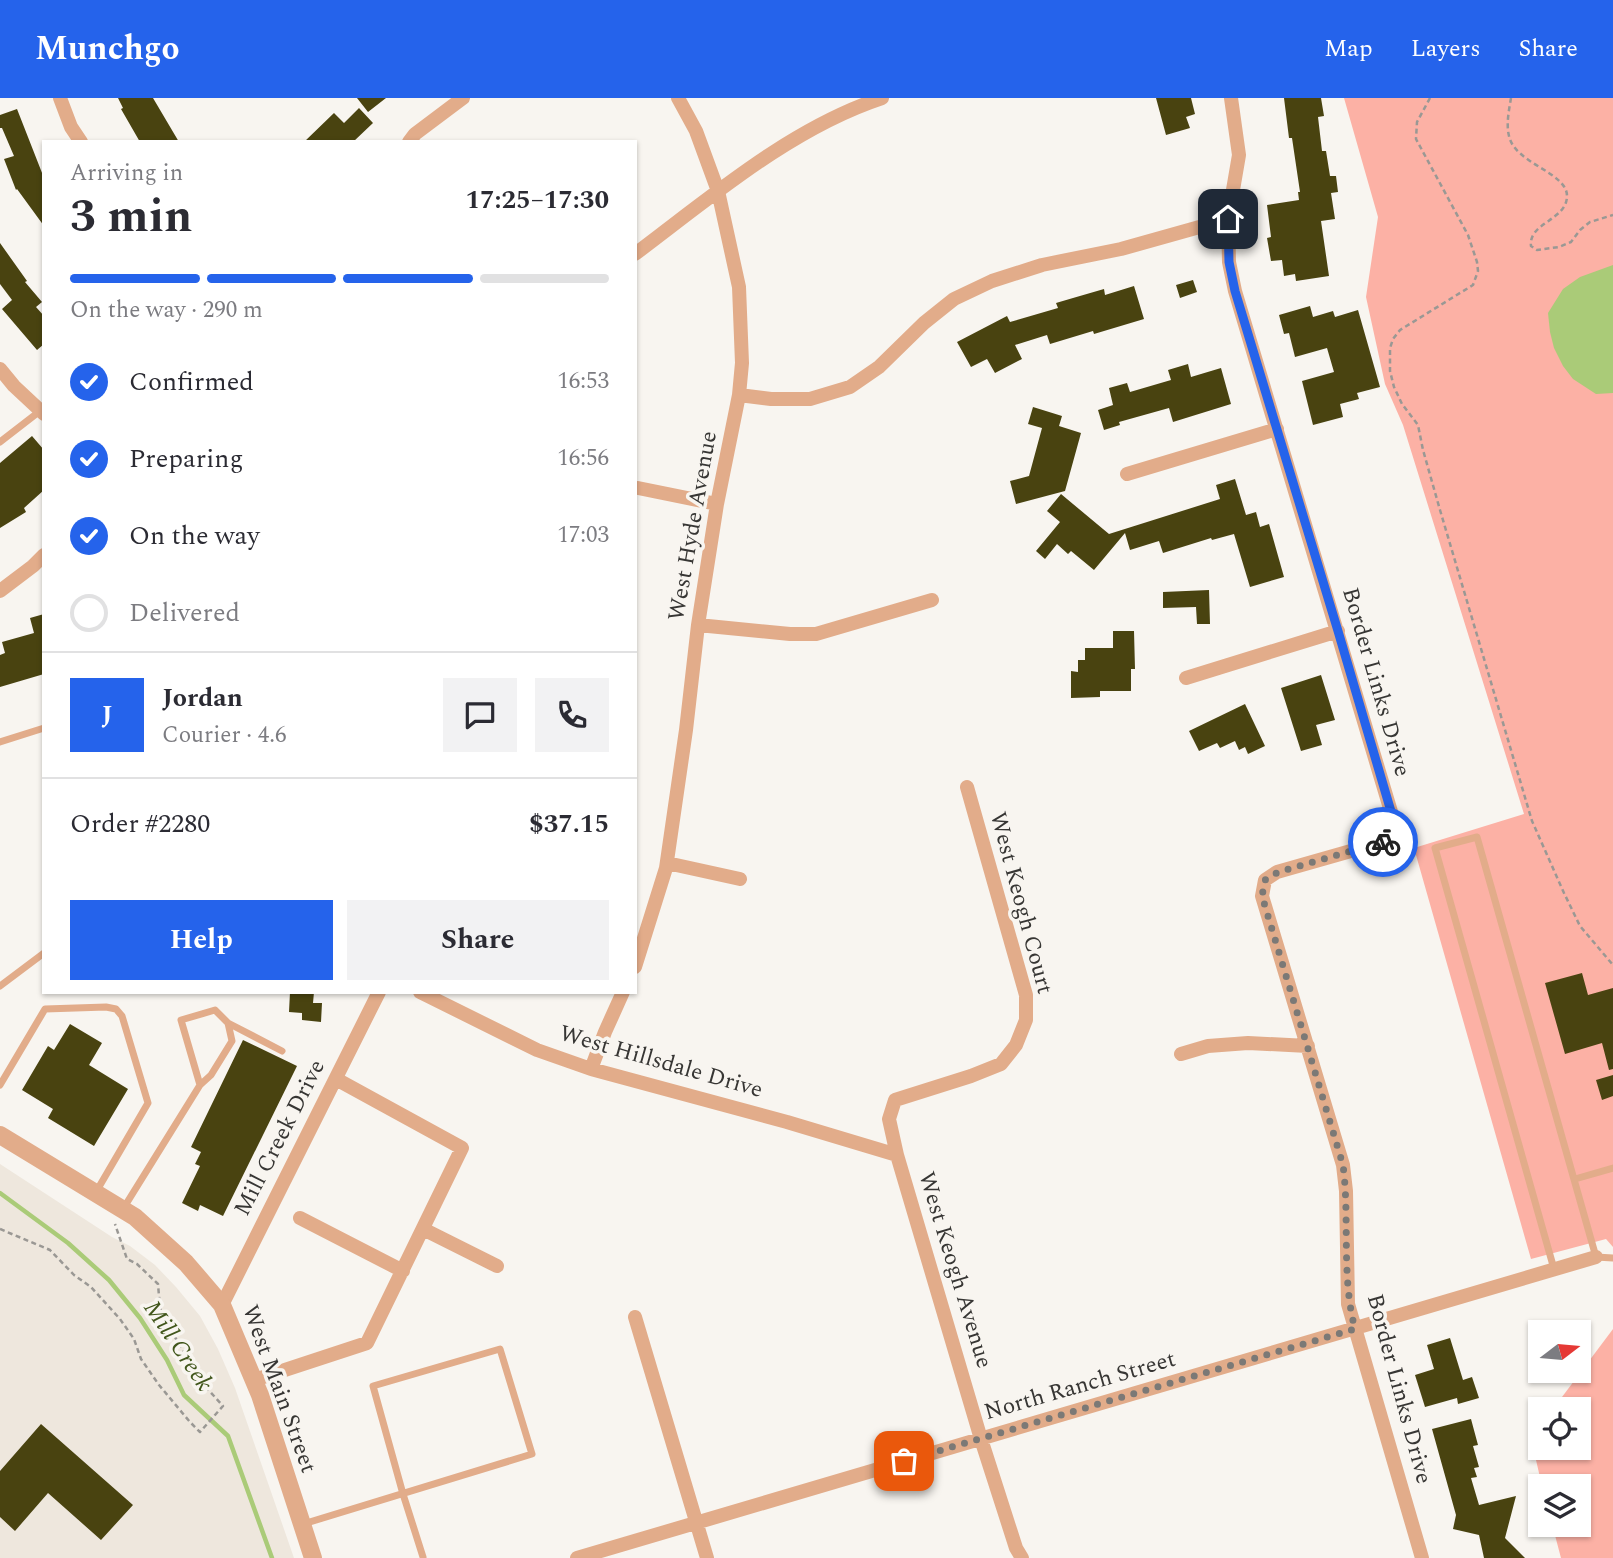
<!DOCTYPE html>
<meta charset="utf-8">
<style>
:root{--surface:#fff;--page:#f2f2f3;--text:#2b2b33;--muted:#7c7c81;--line:#e1e1e2;--accent:#2563eb}
body{margin:0;font-family:Spectral,serif;background:var(--page);color:var(--text);height:100vh;display:flex;flex-direction:column;font-size:26px;white-space:nowrap}
*{box-sizing:border-box;margin:0}
p{font-size:23px;color:var(--muted)}
.icon{flex:none;width:38px;height:38px;fill:none;stroke:currentColor;stroke-width:2;stroke-linecap:round;stroke-linejoin:round}
.map{position:relative;flex:1;overflow:hidden}
.side{position:absolute;left:42px;top:42px;width:595px;height:854px;display:flex;flex-direction:column;background:var(--surface);border-radius:0px;box-shadow:0 2px 5px #0004}
.side>*{flex:none}
.needle{width:46px;rotate:74deg}
.fabs{position:absolute;left:1528px;top:1222px;display:grid;gap:14px}
.fabs a{display:grid;place-items:center;width:63px;height:63px;border-radius:0px;background:var(--surface);box-shadow:0 2px 5px #0004;font-size:35px}
.pin{position:absolute;display:grid;place-items:center;width:60px;height:60px;color:#fff;margin:-30px;border-radius:14px;box-shadow:0 4px 10px #0006}
.courier{position:absolute;display:grid;place-items:center;width:70px;height:70px;margin:-35px;border:5px solid #2563eb;border-radius:50%;background:#fff;color:#222;box-shadow:0 2px 9px #0007}
.headline em{font-style:normal;font-weight:700}
.headline div{display:flex;flex-direction:column-reverse}
.headline{display:flex;align-items:center;justify-content:space-between;height:119px;padding:0 28px}
h1{font-size:46px;font-weight:700;line-height:52px}
.bar{display:grid;grid-template-columns:repeat(4,1fr);gap:10px 7px;align-content:center;height:84px;padding:0 28px}
.bar i{height:9px;border-radius:5px;background:var(--line)}
.bar .selected{background:var(--accent)}
.bar p{grid-column:span 4}
.line{display:flex;align-items:center;gap:18px;padding:0 28px;border-top:2px solid var(--line)}
.line div{flex:1}
.round{display:grid;place-items:center;flex:none;width:74px;height:74px;border-radius:0px;background:var(--page)}
ol{padding:0 28px;list-style:none}
li{display:flex;align-items:center;gap:21px;height:77px}
li p{margin-inline-start:auto}
li .icon{padding:7px;border-radius:50%;background:var(--accent);color:#fff;stroke-width:4}
li:last-child{color:var(--muted)}
li i{width:38px;height:38px;border:4px solid var(--line);border-radius:50%}
.action{display:flex;gap:14px;margin-top:auto;padding:14px 28px}
.action a{flex:1;height:80px;border-radius:0px;background:var(--accent);color:#fff;font-size:28px;font-weight:700;line-height:80px;text-align:center}
.action a+a{background:var(--page);color:var(--text)}
header{display:flex;align-items:center;gap:42px;box-sizing:border-box;height:98px;padding:0 35px;background:var(--accent);color:#fff}
header strong{font-size:33px}
nav{display:flex;gap:38px;margin-inline-start:auto;font-size:24px}
.map>svg:first-child{display:block}
.built{fill:#eee7dd}
.green{fill:#fcb1a5}
.water{fill:#aacb78}
.lines{fill:none;stroke-linecap:round;stroke-linejoin:round}
.stream{stroke:#aacb78;stroke-width:4.5}
.building{fill:#494310}
.path{stroke:#9a9894;stroke-width:2.5;stroke-dasharray:5 3.5;stroke-linecap:butt}
.service{stroke:#e2ac8a;stroke-width:7}
.minor{stroke:#e2ac8a;stroke-width:14}
.tertiary{stroke:#e2ac8a;stroke-width:18}
.done{stroke:#7b7976;stroke-width:7;stroke-dasharray:0 12.6}
.route{stroke:#2563eb;stroke-width:9}
.labels{text-anchor:middle;dominant-baseline:central;stroke-width:7;stroke-linejoin:round;paint-order:stroke}
.street-label{font-size:23px;fill:#373634;stroke:#f8f5f0}
.water-label{font-size:24px;font-style:italic;fill:#41561b;stroke:#f8f5f0}
</style>
<header>
<strong>Munchgo</strong>
<nav><a>Map</a><a>Layers</a><a>Share</a></nav>
</header>
<div class="map">
<svg width="1613" height="1460" viewBox="0 0 1613 1460">
<rect width="100%" height="100%" fill="#f8f5f0"/>
<path class="built" d="M0 1066 112 1139 130 1148 155 1167 176 1189 200 1218 218 1251 235 1290 294 1460H0Z"/>
<path class="green" d="M1344 0H1613V1149L1606 1141 1531 1161 1414 750 1524 716 1403 327 1385 286 1366 199 1378 119Z
M1613 1231V1460H1561L1552 1426H1578V1388H1542L1530 1336 1540 1325V1349H1578V1311H1553Z"/>
<path class="water" d="M1613 167V295L1596 296 1573 281 1563 268 1554 250 1550 234 1548 215 1563 191 1580 179Z"/>
<g class="lines">
<path class="stream" d="M0 1095 68 1145 109 1182 140 1220 167 1262 184 1297 228 1338 272 1460"/>
</g>
<path class="building" d="M118 0H153L179 44H140L121 11 123 10Z
M357 0H386L368 14Z
M1156 0H1191L1195 16 1186 19 1190 30 1166 37Z
M1284 0H1321L1324 18 1318 19 1322 53H1326L1330 78H1336L1338 94 1331 95 1335 121 1321 123 1329 178 1296 183 1295 176 1284 178 1282 162 1271 163 1267 140 1271 139 1267 107 1299 102 1298 94H1300L1292 40H1289Z
M359 10 373 25 353 44H304L334 15 344 25Z
M17 11 44 80V128L17 91 16 92 4 61 14 58 2 30H0V17Z
M0 145 27 183 25 184 42 204 36 209 44 218V246L37 252 2 211 12 202 0 186Z
M1193 182 1197 194 1180 200 1176 187Z
M1134 188 1144 221 1094 236 1093 233 1050 246 1047 237 1015 247 1022 261 995 275 987 261 971 269 957 244 1007 218 1010 224 1058 210 1056 205 1073 200 1104 191 1105 197Z
M1310 208 1313 219 1333 213 1335 219 1358 212 1380 289 1357 295 1359 301 1340 306 1343 319 1313 327 1302 283 1334 274 1327 250 1295 259 1289 235 1284 236 1279 217Z
M1188 266 1191 279 1221 270 1231 306 1173 324 1169 310 1119 324 1120 327 1104 332 1098 312 1113 307 1109 290 1127 285 1130 294 1171 282 1168 272Z
M1033 309 1062 318 1059 328 1081 335 1065 393 1016 406 1010 383 1029 378 1042 330 1028 326Z
M32 338 44 352V392L24 410 26 414 0 430V365Z
M1235 381 1246 417 1256 414 1260 429 1269 426 1284 479 1250 489 1234 436 1212 442 1211 440 1163 455 1159 443 1130 452 1125 435 1094 472 1071 453 1068 456 1057 446 1045 461 1036 453 1060 424 1047 413 1061 396 1109 436 1220 401 1216 387Z
M1209 492 1210 526H1197L1196 509 1163 510V494Z
M44 516V576L0 589V557L5 555 2 544 34 535 30 520Z
M1113 533H1134L1135 571H1131V593H1100V599L1071 600V573L1078 574V562H1085V550H1113Z
M1321 577 1335 622 1316 627 1322 647 1301 653 1281 590Z
M1245 606 1265 648 1248 656 1245 649 1239 652 1235 643 1220 650 1217 645 1199 653 1189 633Z
M1582 875 1588 897 1613 890V971L1609 972 1602 945 1565 956 1545 885Z
M290 894H314L313 905H322L321 924 302 922V915L289 914Z
M70 926 102 945 89 967 128 991 94 1048 48 1020 53 1011 22 992 48 948 54 952Z
M243 942 297 968 223 1118 200 1107 198 1113 182 1105 200 1068 195 1066 201 1054 191 1049Z
M1613 977V998L1602 1002 1596 982Z
M1450 1240 1463 1282 1472 1279 1479 1300 1458 1306 1457 1300 1425 1309 1415 1277 1434 1271 1427 1247Z
M1471 1321 1478 1347 1473 1348 1479 1369 1474 1370 1477 1379 1471 1380 1479 1407 1516 1398 1505 1440 1525 1460H1484L1479 1437 1453 1431 1456 1417 1432 1331Z
M41 1326 133 1407 101 1442 48 1395 15 1433 0 1419V1373Z"/>
<g class="lines">
<path class="path" d="M1430 0 1417 24 1416 41 1468 137 1477 164 1478 173 1473 187 1400 232 1393 241 1390 250V273L1394 289 1402 306 1418 327 1423 352 1440 412 1532 723 1564 795 1580 828 1613 867
M1511 0C1509 12 1506 26 1509 38 1515 66 1567 74 1567 98 1567 122 1528 125 1531 148L1537 152 1559 149 1571 144 1580 132 1590 124 1613 117
M0 1131 50 1152 74 1177 91 1189 120 1221 134 1241 141 1261 159 1287 190 1324 200 1334 223 1308 204 1287 170 1231 160 1210 158 1186 137 1166 127 1161 115 1126"/>
<path class="service" d="M0 344 40 313
M0 644 44 630
M0 888 44 855
M0 987 45 911 106 909 116 911 122 918 148 1005 96 1094
M200 987 211 977 232 943 228 925
M1575 1081 1613 1070
M123 1111 200 987 181 922 215 912 228 925 282 953
M1554 1171 1435 750 1477 739 1596 1159 1613 1160
M303 1426 532 1356 500 1251 373 1288 403 1396 423 1459"/>
<path class="minor" d="M60 0 71 29 81 44
M1231 0 1239 57 1228 121 1229 164 1235 193 1395 727 1386 743 1277 774 1265 782 1262 798 1343 1067 1346 1093 1348 1206 1422 1460
M409 44 415 36 463 0
M635 156C711 99 791 30 882 0
M0 271 14 288 44 316
M739 297 771 301H810L850 289 879 269 924 225 954 201 992 183 1042 167 1121 151 1228 121
M1127 376 1277 331
M638 390 717 406
M0 493 33 468 44 457
M698 527 790 536H816L932 502
M1186 580 1338 533
M967 689 1026 897V922L1016 947 1001 966 971 978 895 1002 889 1021 897 1057 981 1341 1016 1450 1022 1460
M667 765 740 781
M635 869 666 770 686 632 698 527 717 406 739 297 742 265 739 189 718 93 696 33 678 0
M420 894 537 952 591 971 787 1024 897 1057
M1181 956 1208 948 1248 945 1308 948
M591 971 605 934 623 894
M300 1120 403 1173
M423 1131 497 1168
M222 1207 379 894
M635 1219 707 1460
M254 1282 367 1245 462 1050 336 981
M577 1460 1596 1159"/>
<path class="tertiary" d="M0 1037 135 1119 186 1165 222 1207 260 1297 313 1460"/>
</g>
<g class="lines">
<path class="done" d="M904 1363 1355 1231C1341 1178 1350 1121 1343 1067L1262 798 1265 782 1278 774 1383 744"/>
<path class="route" d="M1228 121 1229 164 1235 193 1338 533 1395 727 1386 743 1383 744"/>
</g>
<g class="labels">
<g class="street-label">
<text transform="translate(693 428) rotate(-80)">West Hyde Avenue</text>
<text transform="translate(1376 584) rotate(74)">Border Links Drive</text>
<text transform="translate(1021 805) rotate(75)">West Keogh Court</text>
<text transform="translate(661 964) rotate(16)">West Hillsdale Drive</text>
<text transform="translate(280 1040) rotate(-63)">Mill Creek Drive</text>
<text transform="translate(955 1172) rotate(73)">West Keogh Avenue</text>
<text transform="translate(1080 1288) rotate(-16)">North Ranch Street</text>
<text transform="translate(279 1291) rotate(70)">West Main Street</text>
<text transform="translate(1399 1291) rotate(75)">Border Links Drive</text>
</g>
<g class="water-label">
<text transform="translate(178 1248) rotate(56)">Mill Creek</text>
</g>
</g>
</svg>
<div class="fabs">
<a><svg class="needle" viewBox="-14 -14 28 28"><path d="M0-13l5 13h-10z" fill="#e53935"/><path d="M0 13l5-13h-10z" fill="#7c7c81"/></svg></a>
<a><svg class="icon" aria-label="locate" viewBox="0 0 24 24"><circle cx="12" cy="12" r="6"/><path d="M12 2v4M12 18v4M2 12h4M18 12h4"/></svg></a>
<a><svg class="icon" aria-label="layers" viewBox="0 0 24 24"><path d="M12 4l9 5-9 5-9-5zM3 14l9 5 9-5"/></svg></a>
</div>
<div class="pin" style="left:904px;top:1363px;background:#ea580c"><svg class="icon" aria-label="bag" viewBox="0 0 24 24"><path d="M5 8h14l-1 12H6zM9 8a3 3 0 0 1 6 0"/></svg></div>
<div class="pin" style="left:1228px;top:121px;background:#1f2937"><svg class="icon" aria-label="home" viewBox="0 0 24 24"><path d="M3 11l9-7 9 7M6 9v11h12V9"/></svg></div>
<div class="courier" style="left:1383px;top:744px"><svg class="icon" aria-label="bike" viewBox="0 0 24 24"><circle cx="6" cy="16" r="4"/><circle cx="18" cy="16" r="4"/><path d="M6 16l4-8h5l3 8M10 8l3 8H6M13 5h3"/></svg></div>
<section class="side">
<div class="headline"><div><h1>3 min</h1><p>Arriving in</p></div><em>17:25–17:30</em></div>
<div class="bar"><i class="selected"></i><i class="selected"></i><i class="selected"></i><i></i><p>On the way · 290 m</p></div>
<ol>
<li><svg class="icon" aria-label="check" viewBox="0 0 24 24"><path d="M5 12l5 5 9-10"/></svg>Confirmed<p>16:53</p></li>
<li><svg class="icon" aria-label="check" viewBox="0 0 24 24"><path d="M5 12l5 5 9-10"/></svg>Preparing<p>16:56</p></li>
<li><svg class="icon" aria-label="check" viewBox="0 0 24 24"><path d="M5 12l5 5 9-10"/></svg>On the way<p>17:03</p></li>
<li><i></i>Delivered</li>
</ol>
<div class="line" style="height:126px"><b class="round" style="background:var(--accent);color:#fff">J</b><div><b>Jordan</b><p>Courier · 4.6</p></div><a class="round"><svg class="icon" aria-label="chat" viewBox="0 0 24 24"><path d="M4 5h16v11H9l-5 4z"/></svg></a><a class="round"><svg class="icon" aria-label="phone" viewBox="0 0 24 24"><path d="M5 4h4l2 5-3 2q2 4 5 5l2-3 5 2v4C11 20 4 13 5 4z"/></svg></a></div>
<div class="line" style="height:91px"><div>Order #2280</div><b>$37.15</b></div>
<div class="action"><a>Help</a><a>Share</a></div>
</section>
</div>
